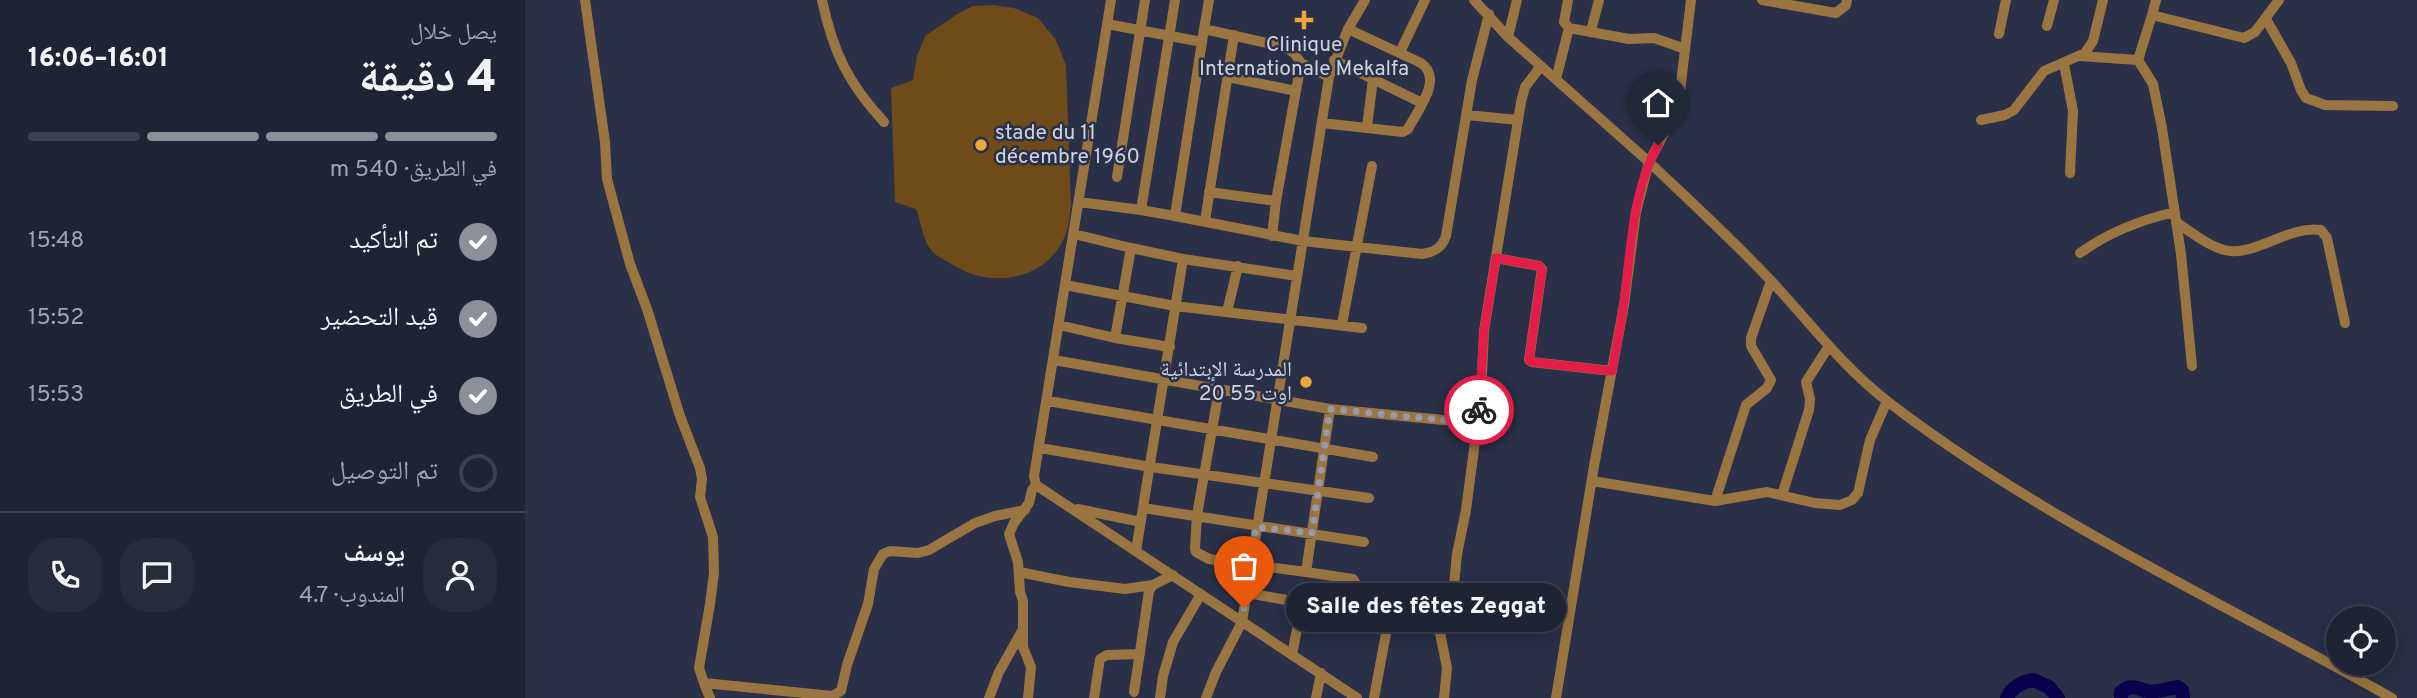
<!DOCTYPE html>
<html lang="ar">
<meta charset="utf-8">
<style>
:root{--surface:#1f2435;--page:#272c3d;--text:#f1f3f6;--muted:#a1a4ad;--line:#3c4150;--accent:#8c9099}
body{margin:0;font-family:Overpass,"Noto Naskh Arabic",sans-serif;background:var(--page);color:var(--text);direction:rtl;height:100vh;display:flex;flex-direction:column;font-size:26px;white-space:nowrap}
*{box-sizing:border-box;margin:0}
p{font-size:23px;color:var(--muted)}
.icon{flex:none;width:38px;height:38px;fill:none;stroke:currentColor;stroke-width:2;stroke-linecap:round;stroke-linejoin:round}
.map{position:relative;flex:1;overflow:hidden;direction:ltr}
.side{display:flex;flex-direction:column;background:var(--surface);width:525px}
.side>*{flex:none}
.fabs{position:absolute;left:1801px;top:606px;display:grid;gap:14px}
.fabs a{display:grid;place-items:center;width:70px;height:70px;border-radius:50%;background:var(--surface);box-shadow:0 4px 18px #0003,0 0 0 2px var(--line);font-size:35px}
.pin{position:absolute;display:grid;place-items:center;width:60px;height:60px;color:#fff;margin:-72px -30px;border-radius:50% 50% 50% 0;rotate:-45deg;box-shadow:0 0 7px #0007}
.pin .icon{rotate:45deg}
.courier{position:absolute;display:grid;place-items:center;width:70px;height:70px;margin:-35px;border:5px solid #e11d48;border-radius:50%;background:#fff;color:#222;box-shadow:0 2px 9px #0007}
.bubble{position:absolute;height:49px;border-radius:24px;background:var(--surface);box-shadow:0 4px 18px #0003,0 0 0 2px var(--line);font-size:23px;font-weight:800;line-height:49px;text-align:center;direction:rtl}
.overview em{font-style:normal;font-weight:800}
.overview div{display:flex;flex-direction:column-reverse}
.overview{display:flex;align-items:center;justify-content:space-between;height:119px;padding:0 28px}
h1{font-size:46px;font-weight:800;line-height:52px}
.bar{display:grid;grid-template-columns:repeat(4,1fr);gap:10px 7px;align-content:center;height:84px;padding:0 28px}
.bar i{height:9px;border-radius:5px;background:var(--line)}
.bar .on{background:var(--accent)}
.bar p{grid-column:span 4}
.line{display:flex;align-items:center;gap:18px;padding:0 28px;border-top:2px solid var(--line)}
.line div{flex:1}
.round{display:grid;place-items:center;flex:none;width:74px;height:74px;border-radius:28px;background:var(--page)}
ol{padding:0 28px;list-style:none}
li{display:flex;align-items:center;gap:21px;height:77px}
li p{margin-inline-start:auto}
li .icon{padding:7px;border-radius:50%;background:var(--accent);color:#fff;stroke-width:4}
li:last-child{color:var(--muted)}
li i{width:38px;height:38px;border:4px solid var(--line);border-radius:50%}
main{display:flex;flex:1;min-height:0}
.map>svg:first-child{display:block}
.green{fill:#6e4b18}
.lines{fill:none;stroke-linecap:round;stroke-linejoin:round}
.river{stroke:#0a014d;stroke-width:14}
.minor{stroke:#9a7541;stroke-width:10}
.done{stroke:#959bac;stroke-width:7;stroke-dasharray:0 12.6}
.route{stroke:#e11d48;stroke-width:9}
.poi-dot{fill:#eea73c;stroke:#293047;stroke-width:2.5}
.labels{text-anchor:middle;dominant-baseline:central;stroke-width:5;stroke-linejoin:round;paint-order:stroke}
.poi-label{font-size:21px;fill:#cfd4e2;stroke:#293047}
</style>
<main>
<div class="map">
<svg width="1892" height="698" viewBox="0 0 1892 698">
<rect width="100%" height="100%" fill="#293047"/>
<path class="green" d="M468 5 489 8 513 18 531 40 541 65 546 206C545 213 544 221 543 227 529 279 469 291 428 265 422 261 410 256 406 250 398 240 396 222 391 209L370 202 366 88 388 80 392 56 400 36 434 13 448 6Z"/>
<g class="lines">
<path class="river" d="M1482 698C1486 688 1498 681 1508 680L1524 687 1533 698
M1596 698V692C1607 683 1612 689 1623 691 1632 693 1644 688 1653 687L1657 690 1658 698"/>
<path class="minor" d="M60 0 80 142 82 179 105 264 122 309 155 416 175 468 177 479 175 497 188 537 189 573 185 604 174 668 179 683 307 696 316 691 322 665 343 604 349 569 358 554 365 551 393 553 404 550 450 523 470 516 500 510
M297 0C308 52 323 83 359 122
M586 0 509 476 511 485 832 698
M684 0 679 29 760 47 769 53 776 63 804 77
M949 0 983 37 1124 162 1111 212 1099 305 1069 466 1031 698
M1043 0 1039 22 1044 28 1104 39 1129 38 1160 49
M1166 0 1155 91 1149 115 1124 162C1166 202 1209 241 1249 284 1286 324 1319 368 1362 401 1518 521 1697 602 1867 698
M1237 0 1311 13 1321 5 1322 0
M1631 0 1627 15 1719 38 1730 32 1754 0
M1741 19 1766 63 1776 90 1781 98 1800 105 1868 106
M582 24 677 42
M1522 26 1529 0
M679 29 650 216 778 241 897 254C909 252 917 248 921 236L947 80 964 14
M1066 31 1074 0
M1474 34 1481 0
M983 37 992 0
M875 52 900 0
M1555 56 1613 60 1628 84 1637 128 1656 254 1667 366
M809 60 897 103
M1613 60 1627 15
M1539 64 1548 111 1545 173
M703 77 771 91
M1031 79 1044 28
M941 115 993 120
M1456 120 1480 115 1489 110 1519 71 1560 53 1568 41 1578 0
M797 123 878 132 883 129C892 111 919 79 896 63L823 29
M842 127 848 79
M592 177 620 0
M684 192 751 201
M554 202 616 210 650 0
M616 210 650 216
M680 221 709 35
M1651 222C1666 232 1682 245 1699 250 1729 258 1763 225 1796 230L1802 238 1820 323
M549 234 606 248 590 338
M747 236 751 201 776 63
M606 248 658 259
M1555 253C1584 232 1615 220 1650 212
M971 258 1014 266 1017 269 1004 360 1007 362 1087 371
M540 285 650 306 837 328
M702 312 713 266
M817 324 847 166
M534 325 590 338 645 347
M529 360 805 409 929 421 952 429
M694 390 672 515 670 548 671 552 684 559 781 572 805 409
M523 401 848 457
M515 448 626 467 844 498
M1067 481 1190 501 1242 492 1290 503 1315 505 1327 500 1333 493 1345 440 1362 401
M1257 495 1284 410 1285 399 1281 382 1304 346
M1190 501 1221 405 1242 388 1246 380 1226 346V338L1246 281
M618 508 839 542
M553 509 616 522
M611 551 658 259 772 276
M494 572 544 582 600 589 628 585
M722 593 824 611 828 610 833 587 828 579 781 572
M767 655 777 603
M179 683 185 698
M609 692 624 591 628 585 648 575
M464 698 474 672 497 631
M503 698 506 667 498 647V601L495 592 493 562 484 534 489 523 504 503 507 490 511 485
M569 698 575 659 582 655 615 654
M635 698 638 676 648 642 676 594
M681 698 691 672 717 622 804 77 823 29 840 0
M791 698 796 673
M849 698 865 612 876 611 916 623
M919 698 922 668 914 628 927 606 932 554 941 510 956 396 959 331 996 102 1000 87 1016 66"/>
</g>
<g class="lines">
<path class="done" d="M719 608 731 527 787 533 805 409 929 421 952 429 954 410"/>
<path class="route" d="M954 410 959 331 971 258 1014 266 1017 270 1004 360 1007 362 1087 371C1091 348 1096 325 1099 302 1106 250 1107 192 1133 145"/>
</g>
<g class="poi-dot">
<path d="M775.5 9.5h7v7h7v7h-7v7h-7v-7h-7v-7h7z"/>
<circle cx="456" cy="145" r="7"/>
<circle cx="781" cy="382" r="7"/>
</g>
<g class="labels">
<g class="poi-label">
<text x="779" y="45">Clinique<tspan x="779" dy="24">Internationale Mekalfa</tspan></text>
<text x="470" y="133" text-anchor="start">stade du 11<tspan x="470" dy="24">décembre 1960</tspan></text>
<text x="767" y="370" text-anchor="end">المدرسة الإبتدائية<tspan x="767" dy="24">20 اوت 55</tspan></text>
</g>
</g>
</svg>
<div class="fabs">
<a><svg class="icon" aria-label="locate" viewBox="0 0 24 24"><circle cx="12" cy="12" r="6"/><path d="M12 2v4M12 18v4M2 12h4M18 12h4"/></svg></a>
</div>
<div class="pin" style="left:719px;top:608px;background:#ea580c"><svg class="icon" aria-label="bag" viewBox="0 0 24 24"><path d="M5 8h14l-1 12H6zM9 8a3 3 0 0 1 6 0"/></svg></div>
<div class="pin" style="left:1133px;top:145px;background:#1f2937"><svg class="icon" aria-label="home" viewBox="0 0 24 24"><path d="M3 11l9-7 9 7M6 9v11h12V9"/></svg></div>
<div class="courier" style="left:954px;top:410px"><svg class="icon" aria-label="bike" viewBox="0 0 24 24"><circle cx="6" cy="16" r="4"/><circle cx="18" cy="16" r="4"/><path d="M6 16l4-8h5l3 8M10 8l3 8H6M13 5h3"/></svg></div>
<div class="bubble" style="left:761px;top:583px;width:280px">Salle des fêtes Zeggat</div>
</div>
<section class="side">
<div class="overview"><div><h1>4 دقيقة</h1><p>يصل خلال</p></div><em>16:01–16:06</em></div>
<div class="bar"><i class="on"></i><i class="on"></i><i class="on"></i><i></i><p>في الطريق · 540 m</p></div>
<ol>
<li><svg class="icon" aria-label="check" viewBox="0 0 24 24"><path d="M5 12l5 5 9-10"/></svg>تم التأكيد<p>15:48</p></li>
<li><svg class="icon" aria-label="check" viewBox="0 0 24 24"><path d="M5 12l5 5 9-10"/></svg>قيد التحضير<p>15:52</p></li>
<li><svg class="icon" aria-label="check" viewBox="0 0 24 24"><path d="M5 12l5 5 9-10"/></svg>في الطريق<p>15:53</p></li>
<li><i></i>تم التوصيل</li>
</ol>
<div class="line" style="height:126px"><a class="round"><svg class="icon" aria-label="person" viewBox="0 0 24 24"><circle cx="12" cy="8" r="4"/><path d="M4 21q1-7 8-7t8 7"/></svg></a><div><b>يوسف</b><p>المندوب · 4.7</p></div><a class="round"><svg class="icon" aria-label="chat" viewBox="0 0 24 24"><path d="M4 5h16v11H9l-5 4z"/></svg></a><a class="round"><svg class="icon" aria-label="phone" viewBox="0 0 24 24"><path d="M5 4h4l2 5-3 2q2 4 5 5l2-3 5 2v4C11 20 4 13 5 4z"/></svg></a></div>
</section>
</main>
